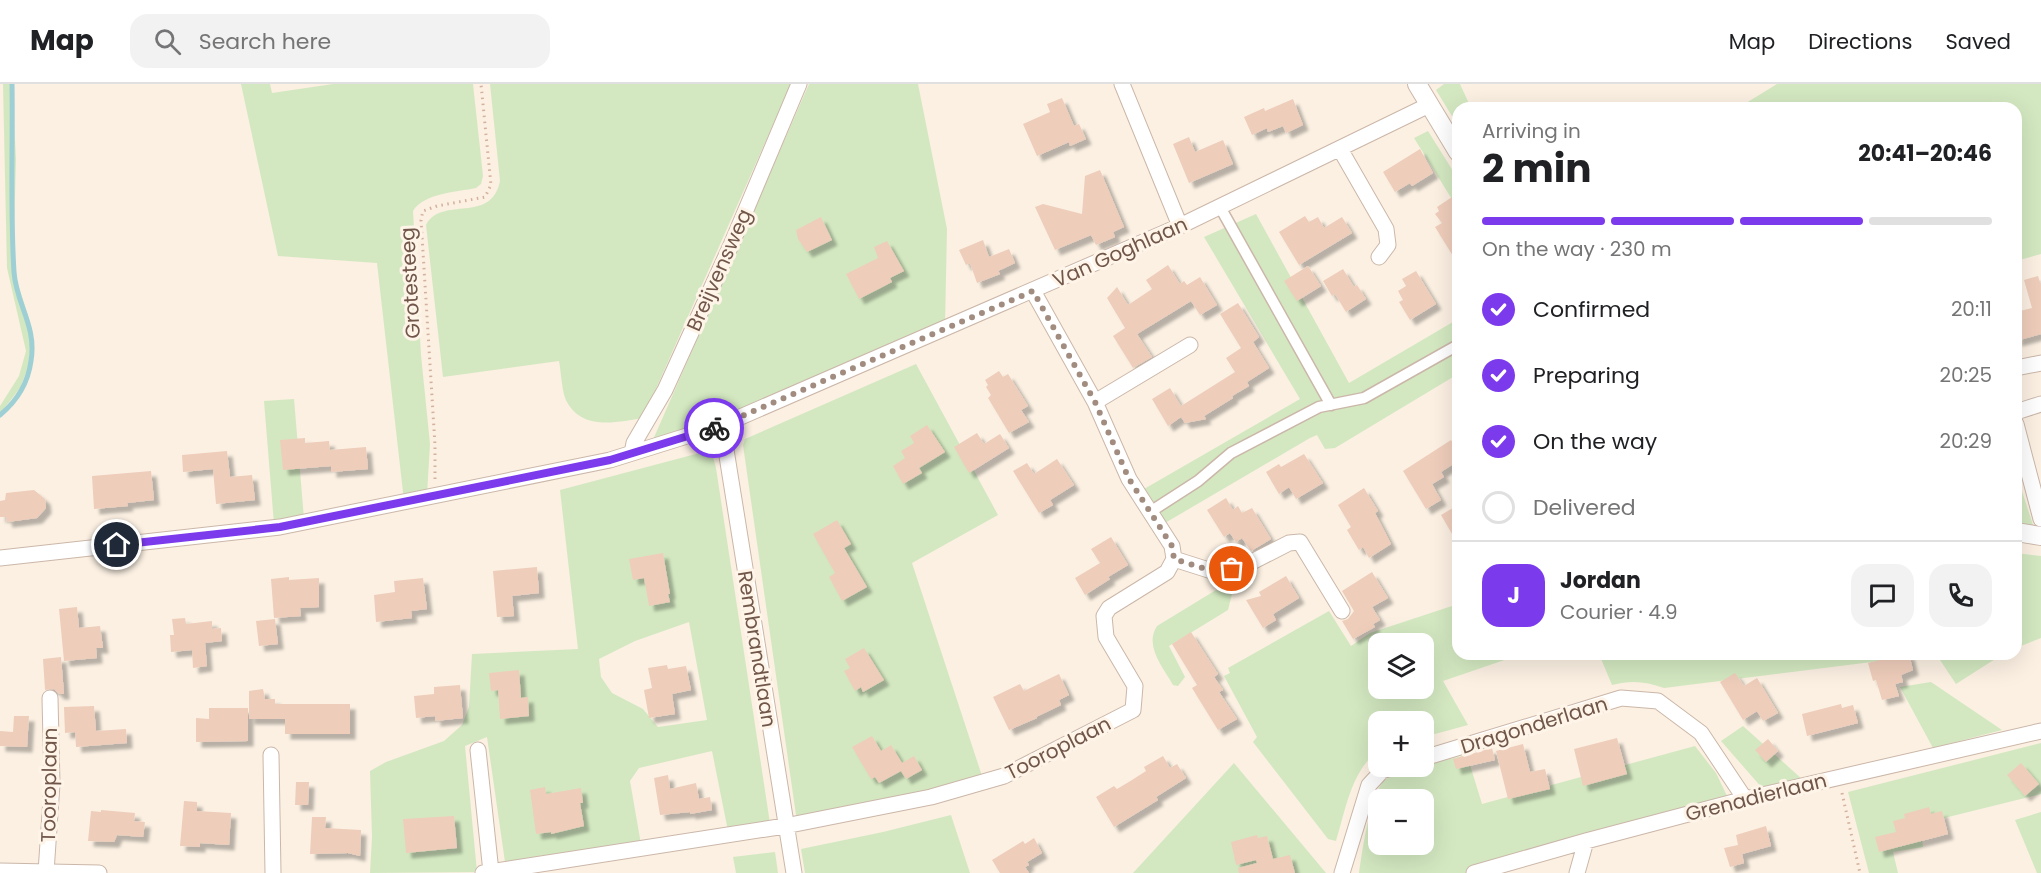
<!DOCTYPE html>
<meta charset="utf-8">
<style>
:root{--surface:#fff;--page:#f2f2f2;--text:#202124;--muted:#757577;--line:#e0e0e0;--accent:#7c3aed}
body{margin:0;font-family:Poppins,sans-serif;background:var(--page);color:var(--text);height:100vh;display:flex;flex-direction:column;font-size:22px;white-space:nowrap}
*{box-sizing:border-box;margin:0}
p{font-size:20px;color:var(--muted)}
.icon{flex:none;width:33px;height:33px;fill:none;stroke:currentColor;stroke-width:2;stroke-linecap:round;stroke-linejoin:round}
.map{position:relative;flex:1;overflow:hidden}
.drawer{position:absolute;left:1452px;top:18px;width:570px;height:558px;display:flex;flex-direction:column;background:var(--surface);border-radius:18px;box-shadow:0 6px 24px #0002}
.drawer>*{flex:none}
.fabs{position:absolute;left:1368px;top:549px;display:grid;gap:12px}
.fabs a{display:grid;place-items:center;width:66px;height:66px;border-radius:12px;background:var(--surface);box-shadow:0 6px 24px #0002;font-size:30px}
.pin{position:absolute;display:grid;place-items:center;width:51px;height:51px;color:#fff;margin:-26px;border:3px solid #fff;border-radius:50%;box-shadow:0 2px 6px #0007}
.courier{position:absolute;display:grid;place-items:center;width:60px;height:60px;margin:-30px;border:4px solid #7c3aed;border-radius:50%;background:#fff;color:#222;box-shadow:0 2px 8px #0007}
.summary em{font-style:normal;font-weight:700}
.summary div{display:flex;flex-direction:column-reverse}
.summary{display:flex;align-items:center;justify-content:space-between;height:102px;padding:0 30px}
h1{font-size:39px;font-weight:700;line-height:45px}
.bar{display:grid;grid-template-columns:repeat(4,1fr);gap:9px 6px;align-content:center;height:72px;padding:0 30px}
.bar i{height:8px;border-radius:4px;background:var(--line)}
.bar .on{background:var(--accent)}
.bar p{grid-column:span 4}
.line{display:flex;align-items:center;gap:15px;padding:0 30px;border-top:2px solid var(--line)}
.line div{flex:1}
.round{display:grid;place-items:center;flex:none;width:63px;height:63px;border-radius:18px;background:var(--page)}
ol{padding:0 30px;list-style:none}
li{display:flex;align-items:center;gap:18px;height:66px}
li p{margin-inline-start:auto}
li .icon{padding:6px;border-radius:50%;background:var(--accent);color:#fff;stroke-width:4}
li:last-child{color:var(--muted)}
li i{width:33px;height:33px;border:3px solid var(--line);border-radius:50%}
header{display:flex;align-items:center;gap:36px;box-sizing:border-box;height:84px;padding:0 30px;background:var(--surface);border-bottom:2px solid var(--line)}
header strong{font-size:28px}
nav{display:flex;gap:33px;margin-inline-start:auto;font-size:21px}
.search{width:420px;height:54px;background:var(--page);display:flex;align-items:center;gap:15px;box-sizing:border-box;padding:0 21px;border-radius:18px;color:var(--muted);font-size:22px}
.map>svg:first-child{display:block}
.green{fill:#d3e8c1;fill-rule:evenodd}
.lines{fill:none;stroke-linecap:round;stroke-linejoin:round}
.stream{stroke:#9ecfd5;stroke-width:5}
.building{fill:#efcdbb;filter:url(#shadow)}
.pedestrian-casing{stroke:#cbb7a9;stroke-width:13}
.minor-casing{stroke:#cbb7a9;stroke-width:17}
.tertiary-casing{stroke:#cbb7a9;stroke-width:20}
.path{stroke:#d4b19e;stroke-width:3;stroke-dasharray:1.5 4.5;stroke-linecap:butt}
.pedestrian{stroke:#fff;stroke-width:10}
.minor{stroke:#fff;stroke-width:15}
.tertiary{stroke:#fff;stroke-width:18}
.done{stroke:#a18c7f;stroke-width:6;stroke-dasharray:0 10.8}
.route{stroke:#7c3aed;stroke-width:8}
.labels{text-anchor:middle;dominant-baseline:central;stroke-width:6;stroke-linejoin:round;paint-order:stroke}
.street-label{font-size:20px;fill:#71564a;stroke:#fef4e8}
</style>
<header>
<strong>Map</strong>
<div class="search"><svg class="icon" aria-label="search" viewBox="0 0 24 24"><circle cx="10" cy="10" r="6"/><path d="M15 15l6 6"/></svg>Search here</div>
<nav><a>Map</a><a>Directions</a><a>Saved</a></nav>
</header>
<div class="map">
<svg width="2041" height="789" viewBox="0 0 2041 789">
<defs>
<filter id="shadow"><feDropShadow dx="5.5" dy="5.5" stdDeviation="1.5" flood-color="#0004"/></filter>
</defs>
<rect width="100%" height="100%" fill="#fbf0e2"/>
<path class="green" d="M3 0H12L16 75 14 148 15 191 30 238 31 254 29 281 20 304 0 330V322L19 292 26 267 7 184Z
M241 0H270L272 9 333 0H473L483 92 481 100 476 104C457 108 424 109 413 127L421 271 430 360 427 411 404 417 377 179 278 172Z
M490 0H791L643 334C617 338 583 347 567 318 562 310 561 287 559 277L443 293 426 141C442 111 491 141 500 97Z
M809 0H918L947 145 945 240 757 323 652 358Z
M1444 0H1460L1471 24H1458V42L1436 6Z
M1777 0H2041V170L2016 177V24H1738Z
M1428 47 1458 95V125L1414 54Z
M1256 130 1349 299 1458 235V290L1335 364 1325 365 1317 351 1310 354 1165 439 1144 405 1300 315 1204 153Z
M916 280 998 431 912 479 983 695 797 738 743 361 745 355Z
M294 315 304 435 274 440 264 317Z
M711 366 716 384 771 746 729 752 712 667 639 684 630 697 642 766 506 785 487 653 465 662 477 788 370 789 372 753 370 687 386 678 444 657 462 641 469 623 472 570 578 565 560 406ZM689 538 707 636 658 643 643 625 612 609 601 593 599 575 635 557Z
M2016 389 2035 447 2016 445Z
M2016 469 2041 472V554L2016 564Z
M1216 506 1232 510 1228 526 1169 562 1185 593 1178 602 1173 601C1163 583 1144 562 1157 542Z
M1458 520V570H1522L1443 597 1468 641 1424 653V638H1378V668C1352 684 1345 728 1336 757L1328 755 1253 658 1257 653 1224 592 1230 589 1228 584 1329 527 1351 562 1370 549ZM1378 560H1424V604H1378Z
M1599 570H2003L1956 600 1936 570 1664 604C1645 597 1631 596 1612 601Z
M1931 598 2002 646 1933 664 1900 603Z
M1743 642 1802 695 1763 705 1721 657Z
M2041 659V710L1920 740 1923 763 1893 768 1898 789H1869L1848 708Z
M1695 662 1716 689 1729 716 1467 789H1359C1362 768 1370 713 1383 698 1393 686 1450 675 1467 671L1482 720ZM1378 716H1424V760H1378Z
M1234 679 1326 789H1133Z
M2041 728V789H2037L2015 736Z
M951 731 970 789H805L801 765 883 748Z
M775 768 778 789H736L733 773Z"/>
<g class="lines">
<path class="stream" d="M0 331C17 317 28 299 31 277 37 242 16 220 14 188 10 126 13 63 12 0"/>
</g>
<path class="building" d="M1062 14 1074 42 1079 40 1086 55 1070 62 1069 58 1037 72 1023 40 1050 28 1047 20Z
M1293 15 1303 41 1286 49 1283 42 1268 48 1267 44 1252 51 1244 33 1264 24 1265 27Z
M1189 53 1195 68 1223 56 1233 80 1189 99 1173 60Z
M1420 65 1433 89 1412 102 1410 99 1395 108 1383 88Z
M1100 86 1124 143 1113 148 1115 153 1096 161 1091 151 1055 166 1035 123 1043 120 1082 130 1085 92Z
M1458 109V180L1435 143 1442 139 1435 130 1439 127 1437 123Z
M1305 132 1309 138 1318 133 1324 144 1342 133 1352 149 1299 181 1279 148Z
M821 133 832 156 807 168 798 155 796 146Z
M983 156 989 173 1009 165 1015 179 998 187 1000 190 977 199 970 179 966 181 959 166Z
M887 157 904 187 890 194 892 198 859 215 846 190 878 174 874 163Z
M1168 181 1180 200 1184 197 1187 201 1200 193 1217 221 1200 231 1191 217 1137 250 1152 273 1133 284 1113 252 1125 244 1107 214 1117 203 1128 221 1152 205 1146 196Z
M1308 182 1321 202 1297 217 1284 197Z
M1343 185 1354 203 1357 201 1366 215 1346 228 1335 210 1332 212 1323 197Z
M1416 187 1436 220 1410 236 1399 218 1403 216 1398 207 1406 202 1402 195Z
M2038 192 2041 201V250L2016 257V228L2032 224 2024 196Z
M1238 219 1259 253 1253 258 1269 284 1247 298 1249 302 1232 312 1233 314 1204 332 1206 335 1185 339 1181 333 1168 342 1152 315 1170 304 1181 322 1235 288 1226 274 1241 264 1220 230Z
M999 287 1003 293 1008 290 1028 322 1021 326 1029 338 1009 349 988 314 991 311 986 303 988 301 985 296Z
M927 341 945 368 919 384 922 389 903 400 893 382 905 374 901 367 914 359 910 352Z
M977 349 984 360 1000 350 1009 364 969 389 954 363Z
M305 354V359L329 357 330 366 366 363 368 385 331 388V382L283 386 280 356Z
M1451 356 1458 368V377L1441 388 1444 393 1432 400 1441 416 1426 425 1403 387Z
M227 367 230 393 252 391 255 416 216 420 213 385 183 388 182 371Z
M1304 370 1323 399 1296 415 1289 403 1279 410 1266 388 1279 380 1281 383Z
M1057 375 1074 401 1050 416 1053 421 1039 429 1013 387 1027 379 1034 390Z
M151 387 154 416 127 419 128 422 94 425 92 392Z
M1364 404 1378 427 1375 429 1391 460 1369 474 1363 463 1359 466 1347 446 1351 443 1338 421Z
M34 406 45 415 46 424 37 434 7 438 6 433H0V417L5 416 6 409Z
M1226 414 1233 426 1238 422 1242 429 1252 424 1271 455 1251 467 1242 454 1236 458 1230 449 1224 453 1207 426Z
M1458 421V460L1441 431Z
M837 436 851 460 844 464 867 503 842 517 829 493 835 489 813 450Z
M1111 453 1128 481 1108 493 1110 495 1085 511 1075 494 1100 479 1091 465Z
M663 469 670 510H668L670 518 649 522 644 494 633 496 629 475Z
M537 483 539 509 512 512 514 532 497 533 493 487Z
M1372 488 1388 514 1372 523 1380 536 1373 540 1375 543 1353 555 1342 537 1348 535 1354 527 1342 507Z
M1286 492 1299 514 1273 530 1276 536 1263 544 1246 516 1261 512 1259 508Z
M289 493V496L319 494V523L300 524 301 532 274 534 271 495Z
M423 494 427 525 411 527 412 534 376 538 374 511 395 508 394 497Z
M77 523 79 544 100 542 103 564H96L97 574 64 577 59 525Z
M185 534 186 540 212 537V545L221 544 222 557 205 559 207 582 193 584 192 566 171 568 170 551H174L172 535Z
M275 535 278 560 259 562 256 537Z
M1191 548 1218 590 1214 593 1223 606 1219 608 1237 635 1218 646 1192 604 1197 601 1172 560Z
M864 564 884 596 863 608 861 603 855 607 844 587 850 584 845 575Z
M1902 570H1909L1913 586 1901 591 1903 598 1895 600 1899 612 1882 616 1876 596 1873 597 1868 579Z
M61 573 64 610H59L54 605 45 606 43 575Z
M667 581 668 585 686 582 691 606 672 610 675 630 649 634 644 606 652 604 648 584Z
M519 586 521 614 528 613 529 632 500 635 498 606 491 607 489 589Z
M1735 589 1744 602 1757 594 1778 629 1763 637 1757 627 1743 636 1720 598Z
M1059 590 1069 611 1059 616 1061 621 1036 633 1037 634 1009 646 993 613 1020 600 1024 607Z
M460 601 463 634 435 637V632L416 634 414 612 434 610V603Z
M263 605 265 615H275V620H350V650H285V635H249V607Z
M1841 620 1842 624 1853 621 1858 639 1807 652 1802 630Z
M94 622 96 647 126 645 127 659 76 663 75 648 65 649 64 623Z
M209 624H248V657L196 658V634L209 635Z
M14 632H29L27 663 0 662V647L13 648Z
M872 652 881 667 891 661 902 679 914 672 922 686 906 695 901 687 879 699 875 693 871 695 852 663Z
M1617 654 1627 690 1583 702 1574 665Z
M1768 655 1778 667 1766 678 1755 666Z
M1523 660 1530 688 1545 685 1550 705 1508 715 1496 667Z
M1492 664 1495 676 1456 685 1453 675Z
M1163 672 1170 684 1177 680 1186 694 1156 713 1158 716 1114 743 1096 713 1114 702 1117 705 1132 696 1146 687 1144 683Z
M2021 679 2039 700 2025 712 2007 691Z
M668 691 670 705 696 699 699 715 710 713 712 726 690 730V728L660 731 654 694Z
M296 698H309L308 721H295Z
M545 703 546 710 581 704 583 719H580L584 742 551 750V748L536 750 530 706Z
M184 717 197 718V727L231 729 229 761 200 759V763L180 762Z
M1929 723 1931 730 1942 727 1948 750 1879 768 1875 753 1896 748 1893 737 1905 734 1904 730Z
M101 726 135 729 134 737 145 738 143 753 117 751 114 758 88 757 91 727 101 728Z
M454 732 457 764 406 769 403 735Z
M312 733H326L325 744 361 746 360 772 348 769 310 770Z
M1766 742 1771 762 1742 770 1744 779 1730 783 1724 764 1738 761 1736 751Z
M1257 751 1258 754 1267 752 1273 775 1290 771 1295 789H1239L1238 784 1257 779 1256 776 1236 781 1231 758Z
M1034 754 1042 769 1027 778 1029 781 1025 783 1029 789H1000L992 776 1023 757 1025 760Z"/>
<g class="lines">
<defs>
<path id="pedestrian" d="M1220 123 1331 321
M1150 428 1198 397 1231 369 1319 323 1364 314 1458 261"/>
<path id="minor" d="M1122 0 1180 142
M1340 65 1386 145 1388 161 1379 173
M2016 284 2041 279
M1095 318 1190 261
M2016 328 2041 320
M2016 340 2041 435
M722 341 794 789
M632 369 634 359 665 306 732 159 799 0
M0 474 280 443 610 376 722 341 1180 142 1429 21
M1174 475 1218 489 1246 481 1289 459 1300 458 1342 527
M478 666 491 788
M271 671 273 789
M1424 674 1621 614 1658 617 1701 649 1745 715
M0 787 99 789
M46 788 52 700 50 614
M483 789 785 742 931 713 1004 692 1133 626 1135 602 1106 553 1104 532 1109 524 1167 488 1174 475 1172 462 1129 395 1095 318 1033 207
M1342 789 1369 701 1382 687 1397 682
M1474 789 1586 757 1745 715 2041 647
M1577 789 1586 757"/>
<path id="tertiary" d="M1417 0 1458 68
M2016 448 2041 452"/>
</defs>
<use href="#pedestrian" class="pedestrian-casing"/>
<use href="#minor" class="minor-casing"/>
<use href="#tertiary" class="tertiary-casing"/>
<path class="path" d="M435 395V361L421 136 423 127 437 122 485 113 491 101 481 0
M1842 709 1860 789"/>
<use href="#pedestrian" class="pedestrian"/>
<use href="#minor" class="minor"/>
<use href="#tertiary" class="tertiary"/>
</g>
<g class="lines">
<path class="done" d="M714 344 1033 207 1095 318 1129 395 1172 462 1174 475 1218 489 1232 485"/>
<path class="route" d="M117 461 280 443 610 376 714 344"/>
</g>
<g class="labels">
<g class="street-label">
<text transform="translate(1120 168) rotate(-24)">Van Goghlaan</text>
<text transform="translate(719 186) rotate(-66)">Breijvensweg</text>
<text transform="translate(410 199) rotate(-93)">Grotesteeg</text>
<text transform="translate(757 565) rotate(81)">Rembrandtlaan</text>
<text transform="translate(1534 641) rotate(-17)">Dragonderlaan</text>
<text transform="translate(1058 664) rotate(-27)">Tooroplaan</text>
<text transform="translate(49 701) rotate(-89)">Tooroplaan</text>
<text transform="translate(1756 713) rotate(-14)">Grenadierlaan</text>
</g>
</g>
</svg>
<div class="fabs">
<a><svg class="icon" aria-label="layers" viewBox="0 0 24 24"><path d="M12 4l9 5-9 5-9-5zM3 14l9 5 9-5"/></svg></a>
<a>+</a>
<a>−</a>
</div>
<div class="pin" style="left:1232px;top:485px;background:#ea580c"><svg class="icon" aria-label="bag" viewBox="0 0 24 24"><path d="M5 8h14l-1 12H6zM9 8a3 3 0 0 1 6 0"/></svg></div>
<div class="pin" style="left:117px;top:461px;background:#1f2937"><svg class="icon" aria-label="home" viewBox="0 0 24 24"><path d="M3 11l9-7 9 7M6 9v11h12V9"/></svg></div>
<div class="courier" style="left:714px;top:344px"><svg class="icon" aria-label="bike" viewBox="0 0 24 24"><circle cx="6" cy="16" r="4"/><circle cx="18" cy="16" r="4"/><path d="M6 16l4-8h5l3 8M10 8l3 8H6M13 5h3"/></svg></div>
<section class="drawer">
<div class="summary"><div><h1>2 min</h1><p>Arriving in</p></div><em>20:41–20:46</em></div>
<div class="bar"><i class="on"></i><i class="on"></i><i class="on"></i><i></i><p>On the way · 230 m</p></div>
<ol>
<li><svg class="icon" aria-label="check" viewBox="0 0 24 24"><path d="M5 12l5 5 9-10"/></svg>Confirmed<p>20:11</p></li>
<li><svg class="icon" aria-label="check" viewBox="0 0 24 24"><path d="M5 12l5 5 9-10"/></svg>Preparing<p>20:25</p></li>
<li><svg class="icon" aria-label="check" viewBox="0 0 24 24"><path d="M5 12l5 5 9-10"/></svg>On the way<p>20:29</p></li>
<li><i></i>Delivered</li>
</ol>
<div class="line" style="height:108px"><b class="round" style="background:var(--accent);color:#fff">J</b><div><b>Jordan</b><p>Courier · 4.9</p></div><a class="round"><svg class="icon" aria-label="chat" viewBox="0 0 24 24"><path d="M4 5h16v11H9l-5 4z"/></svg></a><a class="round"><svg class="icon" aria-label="phone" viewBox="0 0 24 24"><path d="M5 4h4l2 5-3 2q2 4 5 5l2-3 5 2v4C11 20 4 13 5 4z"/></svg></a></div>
</section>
</div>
